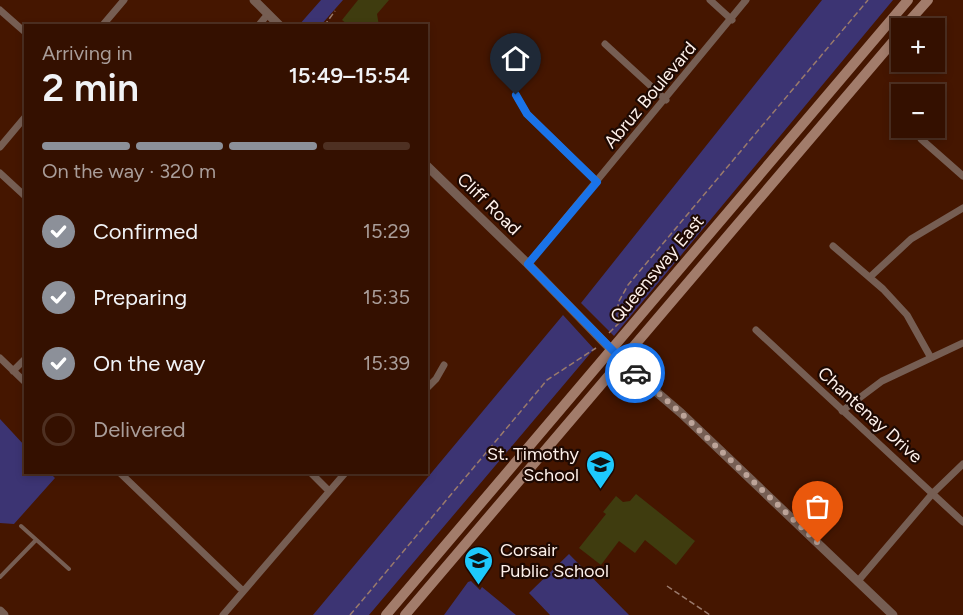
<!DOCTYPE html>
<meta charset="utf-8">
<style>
:root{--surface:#341000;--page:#3f1e0f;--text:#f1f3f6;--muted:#a99d99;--line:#4e3022;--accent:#8c9099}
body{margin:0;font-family:Figtree,sans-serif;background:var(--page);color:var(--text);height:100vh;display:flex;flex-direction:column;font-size:22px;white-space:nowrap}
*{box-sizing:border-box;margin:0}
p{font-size:20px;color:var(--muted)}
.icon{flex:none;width:33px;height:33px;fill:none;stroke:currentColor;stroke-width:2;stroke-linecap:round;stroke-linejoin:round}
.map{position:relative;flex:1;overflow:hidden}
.drawer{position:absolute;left:24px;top:24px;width:404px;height:450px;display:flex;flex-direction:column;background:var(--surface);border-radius:0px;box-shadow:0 3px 9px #0003,0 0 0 2px var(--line)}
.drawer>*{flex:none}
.buttons{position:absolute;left:891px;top:18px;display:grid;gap:12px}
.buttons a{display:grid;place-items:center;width:54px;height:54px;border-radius:0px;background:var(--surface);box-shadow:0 3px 9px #0003,0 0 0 2px var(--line);font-size:30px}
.pin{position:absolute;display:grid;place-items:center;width:51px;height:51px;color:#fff;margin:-62px -26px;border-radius:50% 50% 50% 0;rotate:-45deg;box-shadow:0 0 6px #0007}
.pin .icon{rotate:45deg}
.courier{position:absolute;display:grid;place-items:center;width:60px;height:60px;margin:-30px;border:4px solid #1a73e8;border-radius:50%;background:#fff;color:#222;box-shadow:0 2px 8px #0007}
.overview em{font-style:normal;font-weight:600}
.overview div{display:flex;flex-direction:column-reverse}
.overview{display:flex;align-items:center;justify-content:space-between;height:102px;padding:0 18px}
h1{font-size:39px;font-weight:600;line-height:45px}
.bar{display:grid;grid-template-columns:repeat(4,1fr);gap:9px 6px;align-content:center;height:72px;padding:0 18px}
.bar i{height:8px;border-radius:4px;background:var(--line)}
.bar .active{background:var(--accent)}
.bar p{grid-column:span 4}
ol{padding:0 18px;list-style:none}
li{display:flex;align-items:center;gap:18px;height:66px}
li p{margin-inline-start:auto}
li .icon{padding:6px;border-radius:50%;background:var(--accent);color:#fff;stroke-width:4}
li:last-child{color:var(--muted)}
li i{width:33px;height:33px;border:3px solid var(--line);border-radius:50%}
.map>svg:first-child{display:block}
.green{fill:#3c3473}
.building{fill:#3f3c0f}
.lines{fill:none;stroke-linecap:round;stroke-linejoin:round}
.path{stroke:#9a7a6c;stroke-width:1.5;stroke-dasharray:6 3;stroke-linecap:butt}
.service{stroke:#765e53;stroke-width:4}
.minor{stroke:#765e53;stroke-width:7}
.tertiary{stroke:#765e53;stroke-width:9}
.secondary{stroke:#a27c6b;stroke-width:10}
.done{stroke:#bda499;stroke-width:6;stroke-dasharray:0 10.8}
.route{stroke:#1a73e8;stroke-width:8}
.labels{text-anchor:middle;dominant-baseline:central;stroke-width:4.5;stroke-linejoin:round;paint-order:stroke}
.street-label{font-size:18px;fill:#fef1eb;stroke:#1e0902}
.poi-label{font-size:18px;fill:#fef1eb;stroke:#1e0902;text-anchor:end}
</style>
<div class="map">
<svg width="963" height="615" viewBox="0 0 963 615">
<rect width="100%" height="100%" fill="#451600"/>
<path class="green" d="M321 0H343L321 25H299Z
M822 0H893L614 336 581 303Z
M563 315 594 349 369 615H313Z
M0 419 25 446 26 472 50 473 55 478 14 524 0 523Z
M569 554 629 615H550L529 593Z
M471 581 480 590 482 587 516 615H444L468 582Z"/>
<path class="building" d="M358 0H389L377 14 379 26H349L342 20Z
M636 494 695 541 676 565 645 540 635 553 619 541 601 565 579 548 606 514 603 512 616 496 623 502 630 501Z"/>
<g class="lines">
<path class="path" d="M324 26 335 11
M609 333 619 323 618 303 628 285 868 0
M667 586 710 615
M350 615 547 380 596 348"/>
<path class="service" d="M21 526 69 569
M0 577 36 540"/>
<path class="minor" d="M710 0 732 20
M0 10 26 33
M102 26 124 0
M258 26 268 14
M605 44 666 100
M516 95 527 114 597 182
M921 139 963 176
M0 147 26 116
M0 173 26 197
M833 246 883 289 907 315 931 358
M528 264 746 0
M870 277 911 239 963 208
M756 330 963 522
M0 358 26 383
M13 371 26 358
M426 389 436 379 444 365
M842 411 882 381 963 343
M119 472 243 591
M310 472 329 491
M858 581 933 493 963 464
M223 615 346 472"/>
<path class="tertiary" d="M254 0 280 26
M426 165 528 264 632 371 681 413 893 615
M0 611 4 615"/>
<path class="secondary" d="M903 28 928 0
M386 615 908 0
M405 615 902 31"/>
</g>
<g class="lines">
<path class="done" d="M635 373 681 413 818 543"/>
<path class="route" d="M516 95 527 114 597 182 528 264 635 373"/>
</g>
<defs>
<symbol id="school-pin" viewBox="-11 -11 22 30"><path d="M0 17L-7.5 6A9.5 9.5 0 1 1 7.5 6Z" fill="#1dc9fd" stroke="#1e0902"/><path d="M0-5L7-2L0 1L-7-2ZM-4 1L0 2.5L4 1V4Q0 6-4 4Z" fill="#111"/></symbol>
</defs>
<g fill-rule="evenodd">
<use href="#school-pin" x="584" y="448" width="33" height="45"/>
<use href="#school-pin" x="462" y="544" width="33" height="45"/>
</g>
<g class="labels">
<g class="street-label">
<text transform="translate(650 95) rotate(-50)">Abruz Boulevard</text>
<text transform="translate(489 204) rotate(44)">Cliff Road</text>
<text transform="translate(657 269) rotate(-50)">Queensway East</text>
<text transform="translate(870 415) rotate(42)">Chantenay Drive</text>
</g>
<g class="poi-label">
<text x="579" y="454">St. Timothy<tspan x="579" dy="21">School</tspan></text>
<text x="500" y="550" text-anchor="start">Corsair<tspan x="500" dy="21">Public School</tspan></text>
</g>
</g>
</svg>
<div class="buttons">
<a>+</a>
<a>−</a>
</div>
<div class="pin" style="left:818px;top:543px;background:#ea580c"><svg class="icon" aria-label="bag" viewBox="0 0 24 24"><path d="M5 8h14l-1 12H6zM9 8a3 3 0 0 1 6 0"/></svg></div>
<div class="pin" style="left:516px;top:95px;background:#1f2937"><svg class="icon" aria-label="home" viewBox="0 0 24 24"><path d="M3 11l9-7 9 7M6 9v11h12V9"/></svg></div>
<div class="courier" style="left:635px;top:373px"><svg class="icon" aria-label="car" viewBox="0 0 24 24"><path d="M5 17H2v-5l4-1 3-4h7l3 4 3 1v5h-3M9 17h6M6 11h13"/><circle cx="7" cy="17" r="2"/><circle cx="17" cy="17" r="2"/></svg></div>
<section class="drawer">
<div class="overview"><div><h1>2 min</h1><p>Arriving in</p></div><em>15:49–15:54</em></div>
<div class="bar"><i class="active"></i><i class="active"></i><i class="active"></i><i></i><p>On the way · 320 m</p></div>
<ol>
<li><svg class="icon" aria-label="check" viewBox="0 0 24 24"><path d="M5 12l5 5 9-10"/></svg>Confirmed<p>15:29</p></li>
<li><svg class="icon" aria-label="check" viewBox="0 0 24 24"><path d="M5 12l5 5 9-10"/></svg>Preparing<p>15:35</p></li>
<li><svg class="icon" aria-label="check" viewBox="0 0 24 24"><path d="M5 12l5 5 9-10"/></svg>On the way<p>15:39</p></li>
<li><i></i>Delivered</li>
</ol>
</section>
</div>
